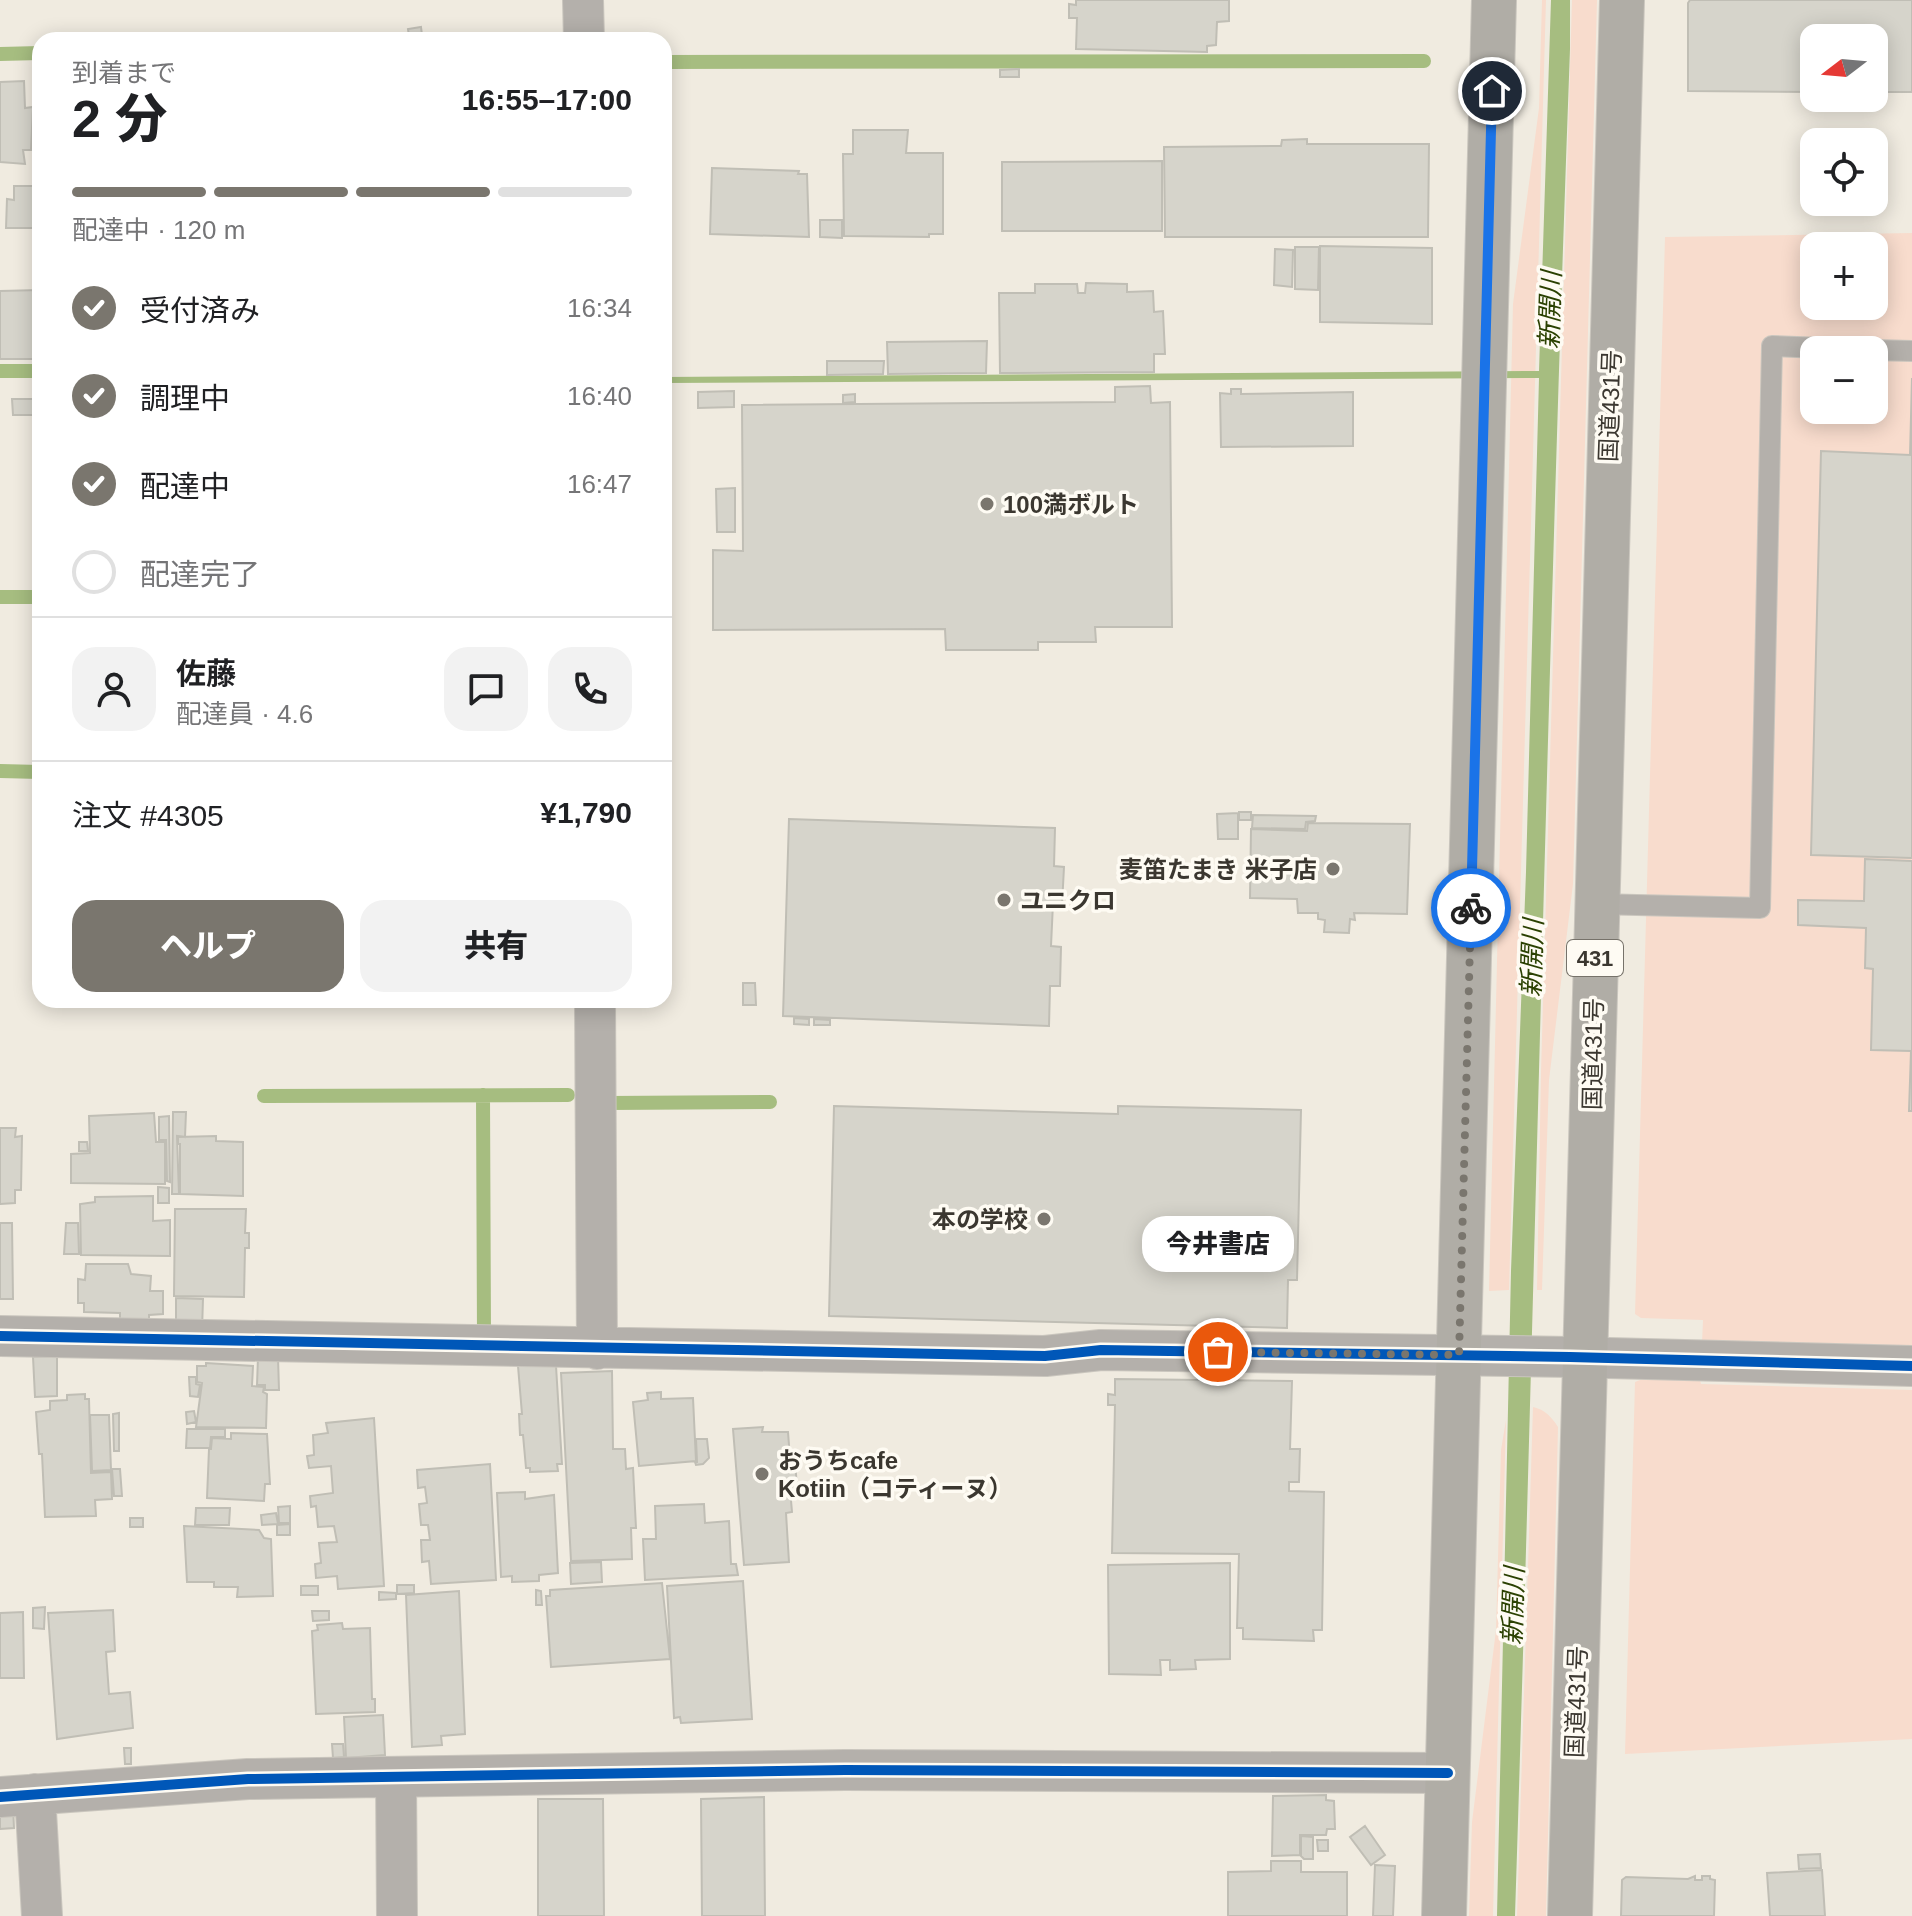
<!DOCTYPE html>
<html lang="ja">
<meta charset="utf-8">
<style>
:root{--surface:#fff;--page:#f2f2f2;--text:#202124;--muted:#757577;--line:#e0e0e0;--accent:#7a766e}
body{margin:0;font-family:Helvetica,"Noto Sans JP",sans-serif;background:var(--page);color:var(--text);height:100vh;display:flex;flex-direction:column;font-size:30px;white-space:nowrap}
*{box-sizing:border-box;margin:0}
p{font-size:26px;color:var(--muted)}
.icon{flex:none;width:44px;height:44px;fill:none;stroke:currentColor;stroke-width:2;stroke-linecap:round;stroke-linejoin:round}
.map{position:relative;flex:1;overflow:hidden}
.sheet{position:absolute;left:32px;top:32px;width:640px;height:976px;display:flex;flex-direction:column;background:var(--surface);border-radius:24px;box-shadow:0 4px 20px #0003}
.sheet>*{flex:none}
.needle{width:52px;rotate:254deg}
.controls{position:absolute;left:1800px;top:24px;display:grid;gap:16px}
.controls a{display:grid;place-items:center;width:88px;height:88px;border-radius:16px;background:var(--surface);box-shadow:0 4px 20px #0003;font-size:40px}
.pin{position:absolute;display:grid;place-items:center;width:68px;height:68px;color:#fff;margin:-34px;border:4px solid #fff;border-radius:50%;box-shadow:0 2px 8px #0007}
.courier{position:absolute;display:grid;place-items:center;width:80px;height:80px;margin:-40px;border:6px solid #1a73e8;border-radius:50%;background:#fff;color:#222;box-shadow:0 2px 10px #0007}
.bubble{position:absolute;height:56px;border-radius:24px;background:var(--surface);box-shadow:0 4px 20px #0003;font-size:26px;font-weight:800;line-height:56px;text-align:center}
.headline em{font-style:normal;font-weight:800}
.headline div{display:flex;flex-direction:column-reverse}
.headline{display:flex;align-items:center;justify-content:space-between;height:136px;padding:0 40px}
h1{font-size:52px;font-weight:800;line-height:60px}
.bar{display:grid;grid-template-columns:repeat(4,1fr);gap:12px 8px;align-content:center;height:96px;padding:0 40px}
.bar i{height:10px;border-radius:6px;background:var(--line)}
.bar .selected{background:var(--accent)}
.bar p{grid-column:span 4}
.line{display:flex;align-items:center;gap:20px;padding:0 40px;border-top:2px solid var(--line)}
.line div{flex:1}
.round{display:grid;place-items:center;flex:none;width:84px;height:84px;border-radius:24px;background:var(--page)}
ol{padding:0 40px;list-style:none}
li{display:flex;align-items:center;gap:24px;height:88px}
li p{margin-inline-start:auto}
li .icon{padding:8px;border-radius:50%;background:var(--accent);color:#fff;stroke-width:4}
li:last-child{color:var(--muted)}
li i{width:44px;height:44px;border:4px solid var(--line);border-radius:50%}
.button{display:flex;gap:16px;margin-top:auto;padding:16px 40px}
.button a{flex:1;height:92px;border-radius:24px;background:var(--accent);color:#fff;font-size:32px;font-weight:800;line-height:92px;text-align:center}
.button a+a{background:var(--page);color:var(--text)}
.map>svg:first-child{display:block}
.green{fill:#f8dccd;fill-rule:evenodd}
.water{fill:#a6bd80}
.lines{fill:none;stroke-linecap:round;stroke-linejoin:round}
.stream{stroke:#a6bd80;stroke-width:14}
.building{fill:#d6d4cb;stroke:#c0beb5;stroke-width:2}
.lane-casing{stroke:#cac6be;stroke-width:22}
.street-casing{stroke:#cac6be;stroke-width:42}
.highway-casing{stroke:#cac6be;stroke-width:46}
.lane{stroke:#b4b0ab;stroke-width:20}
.street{stroke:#b4b0ab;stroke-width:40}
.highway{stroke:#b0ada6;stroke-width:44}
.cycleway-casing{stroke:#fefbf3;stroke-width:15}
.cycleway{stroke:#0057b8;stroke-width:10}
.done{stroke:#7a766e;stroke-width:8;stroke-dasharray:0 14.4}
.route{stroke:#1a73e8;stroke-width:10}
.poi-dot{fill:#7a766e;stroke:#fefbf3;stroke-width:3}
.labels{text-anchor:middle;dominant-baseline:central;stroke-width:7;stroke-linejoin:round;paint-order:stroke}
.shield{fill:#fefbf3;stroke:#76726a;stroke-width:2}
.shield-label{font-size:22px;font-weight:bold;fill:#3b3730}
.street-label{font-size:24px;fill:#3b3730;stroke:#fefbf3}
.poi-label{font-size:24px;font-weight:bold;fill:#3b3730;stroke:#fefbf3;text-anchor:start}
.water-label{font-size:26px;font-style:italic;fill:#2b4102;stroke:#fefbf3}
</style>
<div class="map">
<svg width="1912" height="1916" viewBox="0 0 1912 1916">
<rect width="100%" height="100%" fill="#f0ebe0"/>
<path class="green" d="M1542 0H1546L1509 1290 1489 1291 1513 304 1539 108Z
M1572 0H1597L1573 884 1549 1080 1542 1290H1537L1541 1072Z
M1912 233V1349L1702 1343 1703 1320 1641 1318 1635 1314 1665 237ZM1814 246H1874V306H1814ZM1814 350H1874V410H1814Z
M1645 1378 1700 1380 1701 1384 1912 1390V1739L1625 1754 1635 1382Z
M1533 1407C1545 1410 1551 1416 1558 1427L1546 1916H1517Z
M1506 1420 1493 1916H1469L1472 1822 1496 1630 1501 1450Z"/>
<path class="water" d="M1551 0H1570V49C1547 671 1535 1294 1515 1916H1497L1511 1271 1526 872 1539 378 664 383V377L1539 371Z"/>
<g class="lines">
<path class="stream" d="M0 54 40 53
M664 62 1424 61
M0 371H40
M0 597H40
M0 771 40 772
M483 1095 484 1336
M264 1096 568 1095
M607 1103 770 1102"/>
</g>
<path class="building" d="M1076 0H1229V21L1217 22 1216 45 1207 46V52L1076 49 1077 18H1069V4L1076 5Z
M1690 0H1912V92H1874V38H1814V92L1688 91V3Z
M421 27 422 35 409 36 408 29Z
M1019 69V77H1000V70Z
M24 81 25 108 33 107 31 150H23L25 164 0 162V82Z
M853 130H908L906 153H943V234H929V237L844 236 843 154H853Z
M1307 139V144H1429L1428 237H1165L1164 147 1281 146 1282 140Z
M1162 161V231H1002V162Z
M712 168 799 171 798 174H807L809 237 710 234Z
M14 186H40V228H6L7 199 14 200Z
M820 220H842V238L820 237Z
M1320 246 1432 248V324L1320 322Z
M1295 247H1319L1318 290 1295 289Z
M1275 249 1293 250 1292 287 1274 285Z
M1086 283 1127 284V292L1153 291 1154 312 1163 311 1165 354H1154V372L1000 373 999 293H1035V284H1077L1078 293H1085Z
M40 290V353H36V359H0V291Z
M987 341 986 373 888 374 887 342Z
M827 361H884L883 374 827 375Z
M1912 378V858L1811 855 1821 451 1910 455Z
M1150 386 1151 403 1170 402 1172 627H1095L1096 642H1038V650H946L945 629 713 630V550L743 551 742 405 1115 402V387Z
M1231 389H1241V394L1353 392V446L1221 447 1220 393 1231 394Z
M734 391V407L698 408V392Z
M855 394V402L843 403V395Z
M12 399H40V415H13Z
M735 488V532H717L716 489Z
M1239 812H1251V820H1239Z
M1238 813V839H1218L1217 814Z
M1253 815 1316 816 1315 821 1306 822 1305 829 1252 828Z
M789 819 1055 828 1054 866 1064 867 1062 905 1053 903 1051 946 1061 947 1060 986H1050L1049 1026 783 1016Z
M1308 823 1410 824 1407 914 1354 913 1355 920 1350 919 1349 933 1324 932 1325 920 1318 919V913H1298L1297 899 1250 898 1251 829 1307 831Z
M1865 859 1912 861V1111H1909L1911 1051 1871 1050 1873 969 1865 968 1866 928 1798 925V900L1864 901Z
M743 983H755L756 1005H743Z
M794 1018 809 1019V1025L794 1024Z
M814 1019 830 1020V1025H814Z
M834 1106 1118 1114V1106L1301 1110 1297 1280H1288L1287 1328 829 1316Z
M173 1112H186L185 1137 177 1136 179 1194H172Z
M154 1113 156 1142H165V1184L71 1183V1154L90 1153 89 1116Z
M169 1116 170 1182 167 1181 166 1140H159V1117Z
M0 1128H16L15 1137 22 1136 21 1190H15V1203L0 1204Z
M216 1136V1141L243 1142V1196L180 1194V1144H178V1137Z
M79 1142H87L88 1151H79Z
M158 1187 169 1188V1203H158Z
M153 1196V1221L170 1220V1256L81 1255 80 1204 95 1202V1197Z
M175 1209H246L245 1233H249V1248H245L244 1297 174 1296Z
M0 1223H12L13 1299H0Z
M66 1223H78L79 1254H64Z
M86 1264H128L131 1274 151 1276 150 1291H163V1314L149 1315V1322L120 1321V1313L84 1312V1303H78V1279L85 1280Z
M176 1298 203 1299 202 1330H176Z
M57 1356V1396L35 1397 33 1357Z
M258 1357H278L279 1390H265V1385H257Z
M206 1363 253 1366 252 1386 264 1387 263 1392 267 1394 266 1428 196 1427 202 1383 197 1382V1366H206Z
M518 1366H556L562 1464H557L558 1471 530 1472V1468H526L523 1435H520L519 1414H522Z
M612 1371 613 1449H625L626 1469 633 1468 636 1528H631L632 1559 571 1561 561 1373Z
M189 1377H196V1384L200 1385 198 1397 190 1396Z
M1115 1379 1292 1381 1290 1449H1300L1299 1482H1289V1491L1324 1492 1322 1630H1313L1314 1641 1243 1639V1628H1237L1239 1554 1112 1553 1115 1405H1108V1394L1115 1395Z
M661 1392V1399L693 1398 696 1461 639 1466 633 1402 648 1400 647 1393Z
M85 1394V1399H89L91 1473 111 1472 112 1499 95 1500 96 1516 45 1517 42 1454H39L36 1412 50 1410V1401L67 1400V1395Z
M194 1411 196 1422 187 1424 186 1412Z
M119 1413V1451H114L113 1414Z
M90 1415H109L111 1470 92 1471Z
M374 1418 384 1586 338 1589 337 1576 316 1578 315 1564 321 1563 319 1543 337 1542 334 1526 318 1527 316 1506 311 1507 310 1496 333 1493 331 1466 309 1468 307 1456 314 1455 313 1435 328 1433 326 1423Z
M763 1427 762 1432H788L790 1458 795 1459 797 1489H790L792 1512 786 1513 789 1562 744 1565 733 1429Z
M187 1429H225V1437H211L210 1448H186Z
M231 1433 267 1434 270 1484H265L264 1501 207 1498 209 1449H211L212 1438 231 1439Z
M696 1439H707L709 1458 703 1464 696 1465 695 1462H697Z
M490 1464 496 1580 431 1584 429 1561 422 1562 421 1540H430L428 1525H421L419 1504 427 1503 425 1487 418 1488 417 1470Z
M112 1469H120L122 1496H114Z
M525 1492V1499L554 1495 558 1573 539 1575V1581L512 1582V1576L501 1577 497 1493Z
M704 1504 705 1523 729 1521 731 1564H736L738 1575 645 1580 643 1539H656L655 1506Z
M290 1506V1523H279L278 1507Z
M196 1508H230L229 1525H195Z
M276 1513 278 1524 262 1525 261 1515Z
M130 1518H143V1527H130Z
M290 1524V1535H277V1525Z
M184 1526 259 1530 264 1538 271 1539 273 1596 237 1597 238 1587H214V1582H187Z
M601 1562 602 1582 571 1584 570 1563Z
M1230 1563V1659L1195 1660 1196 1669 1170 1670V1660H1160L1161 1675 1109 1674 1108 1565Z
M743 1581 752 1719 681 1723 680 1717 674 1718 667 1586Z
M662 1583 670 1659 551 1667 546 1596H550V1590Z
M397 1585H414V1593L397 1594Z
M301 1586H318V1595H301Z
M536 1590 541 1591 542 1605H536Z
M459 1591 465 1734 441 1736 442 1745 412 1747 406 1595Z
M379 1592 396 1593V1599L379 1600Z
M45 1607 44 1629 33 1628V1608Z
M113 1610 115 1651 106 1652 109 1694 130 1692 133 1728 57 1739 48 1613Z
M312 1611H329V1620L313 1621Z
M23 1612 24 1678H0V1613Z
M342 1623 343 1629 370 1628 372 1699H375V1712L316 1714 312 1631 318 1630 317 1625Z
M383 1715 385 1755 346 1758 344 1717Z
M332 1744H343L344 1757 333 1758Z
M124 1748H131V1764H125Z
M1326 1795V1800L1334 1801 1335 1829H1327L1326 1835H1300V1855L1272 1856 1273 1796Z
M764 1797 765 1916H702L701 1799Z
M538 1799H603L604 1916H538Z
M0 1807H13L14 1828 0 1829Z
M1365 1826 1385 1855 1371 1865 1350 1837Z
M1301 1836 1313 1837V1859H1304L1301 1856Z
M1317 1840H1328V1851H1318Z
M1820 1854 1821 1868 1799 1869 1798 1855Z
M1271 1861H1301V1872H1347V1916H1228V1872L1271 1871Z
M1375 1865 1395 1866 1393 1916H1373Z
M1822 1870 1825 1916H1770L1767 1873Z
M1695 1876V1880H1702V1876H1710V1879L1715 1880 1714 1916H1621L1622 1880 1626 1877 1688 1879Z"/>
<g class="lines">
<defs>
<path id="lane" d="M1874 350 1912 351
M1596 904 1760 908 1772 346 1873 350"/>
<path id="street" d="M583 0 584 40
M595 1000 597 1349
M0 1336 1045 1356 1101 1350 1570 1357 1912 1366
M396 1777 397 1916
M35 1794 42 1916
M0 1797 248 1779 845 1770 1448 1773"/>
<path id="highway" d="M1444 1916 1494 0
M1570 1916 1622 0"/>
</defs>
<use href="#lane" class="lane-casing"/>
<use href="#street" class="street-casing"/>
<use href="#highway" class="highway-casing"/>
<use href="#lane" class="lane"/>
<use href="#street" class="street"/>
<use href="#highway" class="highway"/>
<defs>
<path id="cycleway" d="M0 1336 1045 1356 1101 1350 1570 1357 1912 1366
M0 1797 248 1779 845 1770 1448 1773"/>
</defs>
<use href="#cycleway" class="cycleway-casing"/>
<use href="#cycleway" class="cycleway"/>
</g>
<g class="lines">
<path class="done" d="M1218 1352 1459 1355 1471 908"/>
<path class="route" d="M1471 908 1492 91"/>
</g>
<g class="poi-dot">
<circle cx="987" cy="504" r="8"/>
<circle cx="1333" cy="869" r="8"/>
<circle cx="1004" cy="900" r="8"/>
<circle cx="1044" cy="1219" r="8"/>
<circle cx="762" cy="1474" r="8"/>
</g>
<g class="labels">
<rect class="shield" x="1567" y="940" width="56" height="36" rx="6"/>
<g class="shield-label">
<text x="1595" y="958">431</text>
</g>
<g class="street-label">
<text transform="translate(1610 406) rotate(-88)">国道431号</text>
<text transform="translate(1593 1054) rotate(-89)">国道431号</text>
<text transform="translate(1576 1702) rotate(-88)">国道431号</text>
</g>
<g class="poi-label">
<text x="1003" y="504">100満ボルト</text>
<text x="1317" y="869" text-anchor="end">麦笛たまき 米子店</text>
<text x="1020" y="900">ユニクロ</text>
<text x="1028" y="1219" text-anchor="end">本の学校</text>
<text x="778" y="1460">おうちcafe<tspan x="778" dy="28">Kotiin（コティーヌ）</tspan></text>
</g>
<g class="water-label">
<text transform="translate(1550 310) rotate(-88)">新開川</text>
<text transform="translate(1532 958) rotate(-88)">新開川</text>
<text transform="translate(1513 1606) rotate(-88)">新開川</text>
</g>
</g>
</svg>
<div class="controls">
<a><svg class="needle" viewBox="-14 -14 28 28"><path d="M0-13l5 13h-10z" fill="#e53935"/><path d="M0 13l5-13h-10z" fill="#757577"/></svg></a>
<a><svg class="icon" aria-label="locate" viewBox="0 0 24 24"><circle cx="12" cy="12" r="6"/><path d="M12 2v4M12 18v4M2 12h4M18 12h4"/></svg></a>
<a>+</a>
<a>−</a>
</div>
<div class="pin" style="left:1218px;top:1352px;background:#ea580c"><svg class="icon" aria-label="bag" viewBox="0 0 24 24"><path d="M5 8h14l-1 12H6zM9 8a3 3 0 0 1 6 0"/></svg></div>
<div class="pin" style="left:1492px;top:91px;background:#1f2937"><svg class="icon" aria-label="home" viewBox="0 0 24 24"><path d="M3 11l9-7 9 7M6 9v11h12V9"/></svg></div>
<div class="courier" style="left:1471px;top:908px"><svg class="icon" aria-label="bike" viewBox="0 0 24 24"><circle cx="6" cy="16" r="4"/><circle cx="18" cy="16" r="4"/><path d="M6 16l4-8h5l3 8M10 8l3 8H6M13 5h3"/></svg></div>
<div class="bubble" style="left:1142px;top:1216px;width:152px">今井書店</div>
<section class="sheet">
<div class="headline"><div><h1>2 分</h1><p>到着まで</p></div><em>16:55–17:00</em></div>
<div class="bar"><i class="selected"></i><i class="selected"></i><i class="selected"></i><i></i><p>配達中 · 120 m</p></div>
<ol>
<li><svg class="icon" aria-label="check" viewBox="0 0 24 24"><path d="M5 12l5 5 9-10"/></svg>受付済み<p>16:34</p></li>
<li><svg class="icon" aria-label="check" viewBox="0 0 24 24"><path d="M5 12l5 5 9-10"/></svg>調理中<p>16:40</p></li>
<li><svg class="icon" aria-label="check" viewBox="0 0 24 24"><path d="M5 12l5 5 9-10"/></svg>配達中<p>16:47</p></li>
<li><i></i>配達完了</li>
</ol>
<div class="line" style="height:144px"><a class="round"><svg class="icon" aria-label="person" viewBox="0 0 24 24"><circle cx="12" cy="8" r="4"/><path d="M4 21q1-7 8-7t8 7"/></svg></a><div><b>佐藤</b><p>配達員 · 4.6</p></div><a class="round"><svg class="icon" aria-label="chat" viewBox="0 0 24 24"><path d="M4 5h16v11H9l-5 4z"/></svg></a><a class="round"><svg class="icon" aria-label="phone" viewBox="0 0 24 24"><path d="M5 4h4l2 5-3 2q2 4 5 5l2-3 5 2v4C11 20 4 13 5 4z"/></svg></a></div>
<div class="line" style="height:104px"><div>注文 #4305</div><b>¥1,790</b></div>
<div class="button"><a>ヘルプ</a><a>共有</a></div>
</section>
</div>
